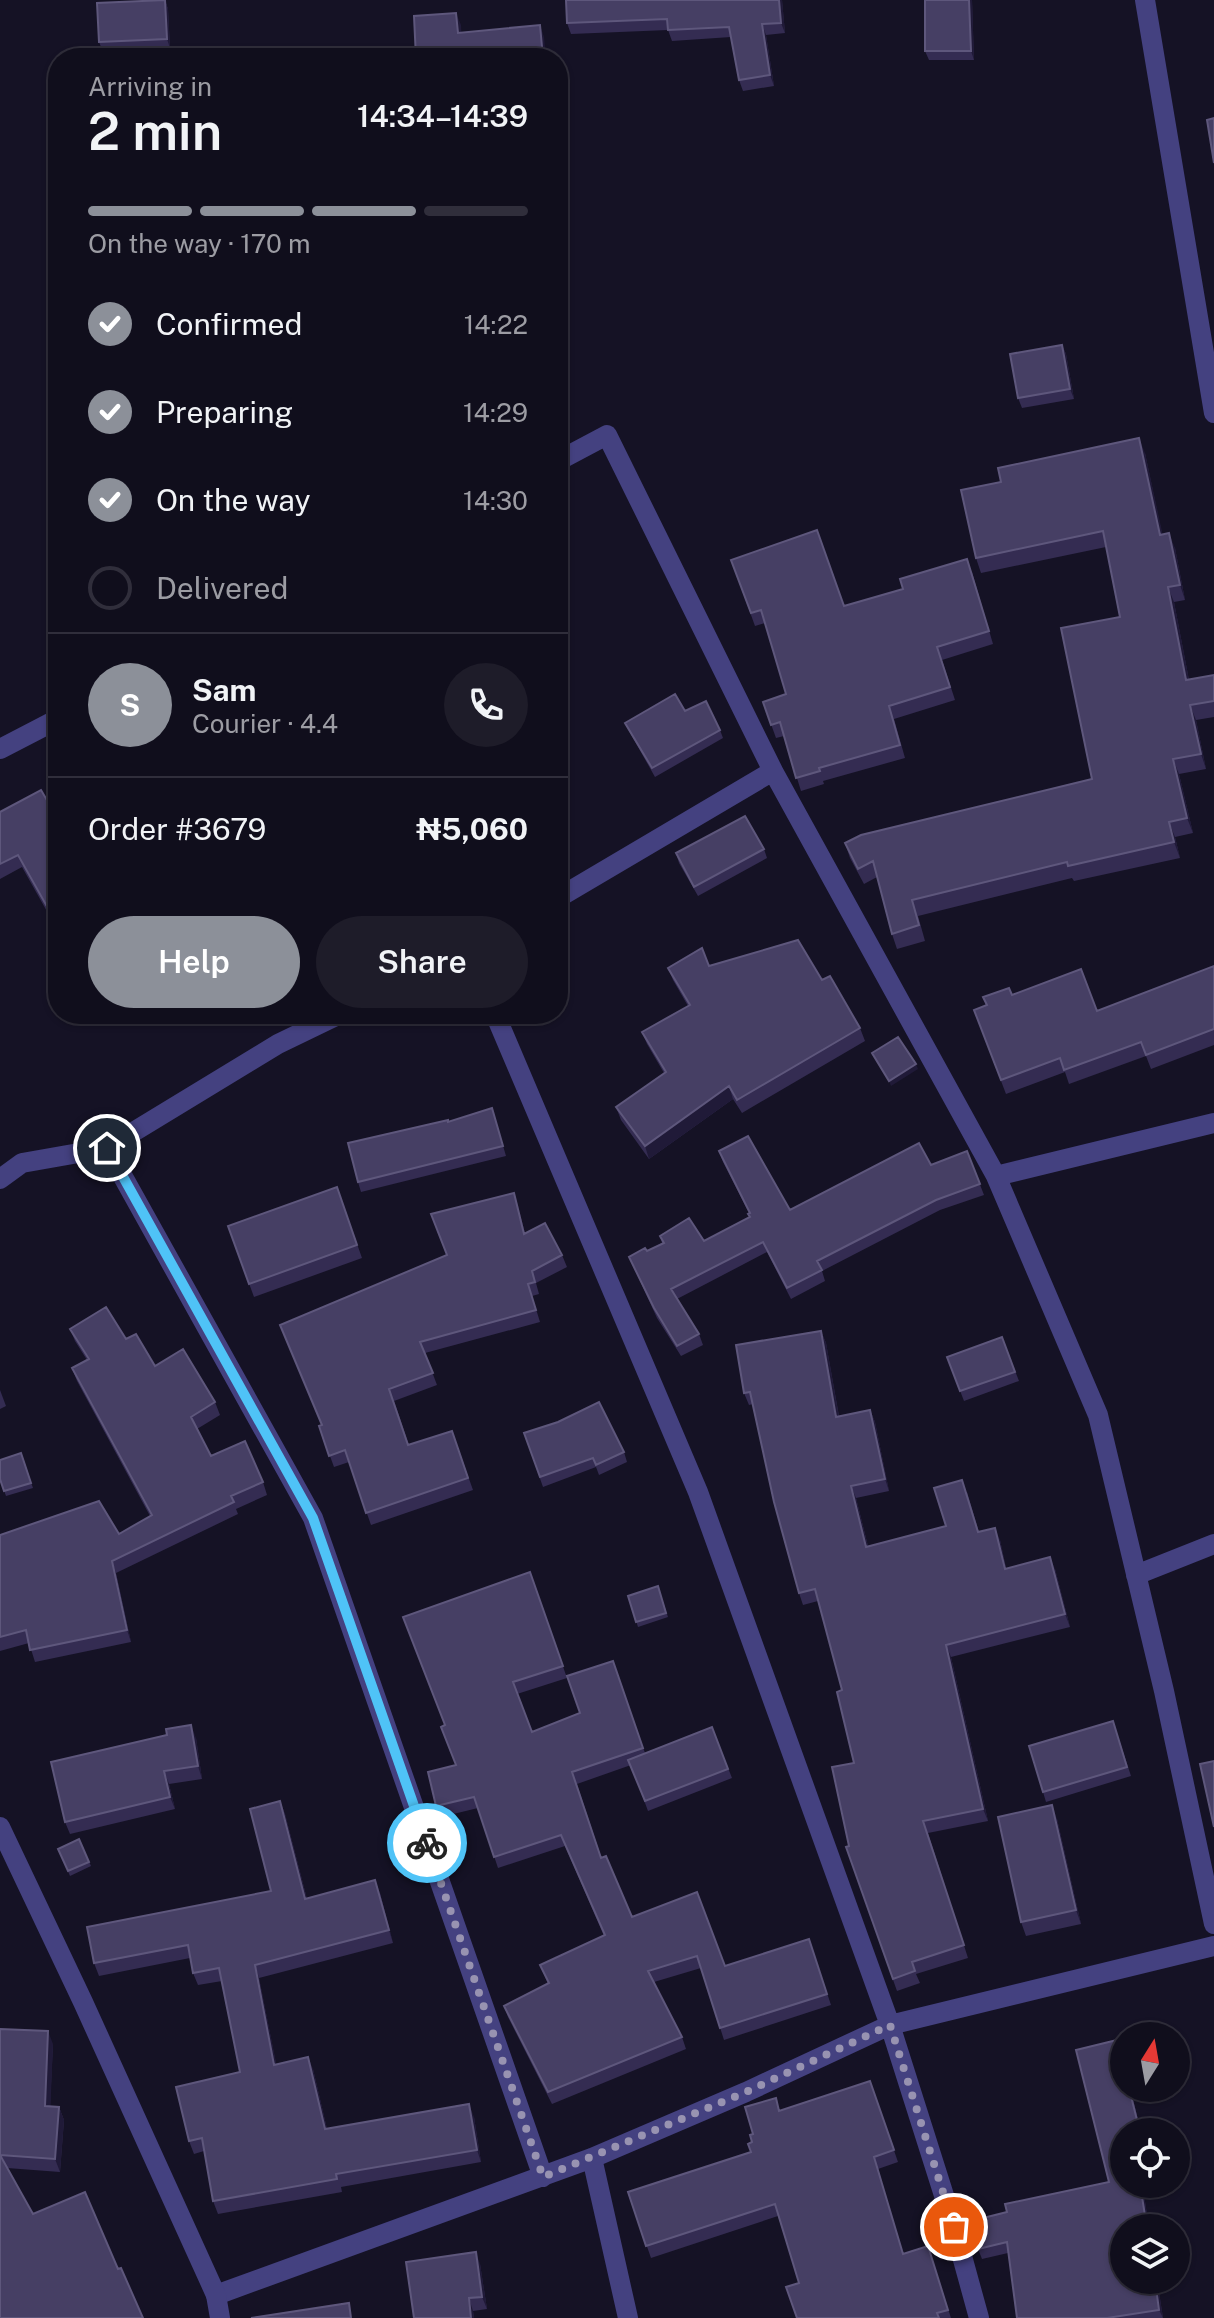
<!DOCTYPE html>
<meta charset="utf-8">
<style>
:root{--surface:#100e1c;--page:#1e1c29;--text:#f1f3f6;--muted:#9c9ca3;--line:#302e3b;--accent:#8c9099}
body{margin:0;font-family:"Public Sans",sans-serif;background:var(--page);color:var(--text);height:100vh;display:flex;flex-direction:column;font-size:30px;white-space:nowrap}
*{box-sizing:border-box;margin:0}
p{font-size:26px;color:var(--muted)}
.icon{flex:none;width:44px;height:44px;fill:none;stroke:currentColor;stroke-width:2;stroke-linecap:round;stroke-linejoin:round}
.map{position:relative;flex:1;overflow:hidden}
.sheet{position:absolute;left:48px;top:48px;width:520px;height:976px;display:flex;flex-direction:column;background:var(--surface);border-radius:32px;box-shadow:0 2px 6px #0004,0 0 0 2px var(--line)}
.sheet>*{flex:none}
.needle{width:52px;rotate:11deg}
.buttons{position:absolute;left:1110px;top:2022px;display:grid;gap:16px}
.buttons a{display:grid;place-items:center;width:80px;height:80px;border-radius:50%;background:var(--surface);box-shadow:0 2px 6px #0004,0 0 0 2px var(--line);font-size:40px}
.pin{position:absolute;display:grid;place-items:center;width:68px;height:68px;color:#fff;margin:-34px;border:4px solid #fff;border-radius:50%;box-shadow:0 2px 8px #0007}
.courier{position:absolute;display:grid;place-items:center;width:80px;height:80px;margin:-40px;border:6px solid #4fc3f7;border-radius:50%;background:#fff;color:#222;box-shadow:0 2px 10px #0007}
.overview em{font-style:normal;font-weight:600}
.overview div{display:flex;flex-direction:column-reverse}
.overview{display:flex;align-items:center;justify-content:space-between;height:136px;padding:0 40px}
h1{font-size:52px;font-weight:600;line-height:60px}
.bar{display:grid;grid-template-columns:repeat(4,1fr);gap:12px 8px;align-content:center;height:96px;padding:0 40px}
.bar i{height:10px;border-radius:6px;background:var(--line)}
.bar .current{background:var(--accent)}
.bar p{grid-column:span 4}
.line{display:flex;align-items:center;gap:20px;padding:0 40px;border-top:2px solid var(--line)}
.line div{flex:1}
.round{display:grid;place-items:center;flex:none;width:84px;height:84px;border-radius:42px;background:var(--page)}
ol{padding:0 40px;list-style:none}
li{display:flex;align-items:center;gap:24px;height:88px}
li p{margin-inline-start:auto}
li .icon{padding:8px;border-radius:50%;background:var(--accent);color:#fff;stroke-width:4}
li:last-child{color:var(--muted)}
li i{width:44px;height:44px;border:4px solid var(--line);border-radius:50%}
.primary-button{display:flex;gap:16px;margin-top:auto;padding:16px 40px}
.primary-button a{flex:1;height:92px;border-radius:48px;background:var(--accent);color:#fff;font-size:32px;font-weight:600;line-height:92px;text-align:center}
.primary-button a+a{background:var(--page);color:var(--text)}
.map>svg:first-child{display:block}
.lines{fill:none;stroke-linecap:round;stroke-linejoin:round}
.minor{stroke:#444180;stroke-width:20}
.tertiary{stroke:#444180;stroke-width:20}
.wall{fill:#342c52}
.shaded-wall{fill:#201a38}
.building{fill:#463f64;stroke:#5e577c;stroke-width:2}
.done{stroke:#9893b1;stroke-width:8;stroke-dasharray:0 14.4}
.route{stroke:#4fc3f7;stroke-width:10}
</style>
<div class="map">
<svg width="1214" height="2318" viewBox="0 0 1214 2318">
<rect width="100%" height="100%" fill="#151225"/>
<g class="lines">
<path class="minor" d="M1145 0 1214 413
M558 461 607 435 773 771
M0 749 58 719
M558 898 773 771 996 1176 1214 1123
M495 1014 698 1492 890 2025 954 2227 979 2318
M107 1148 313 1518 543 2177
M996 1176 1098 1415 1164 1691 1214 1924
M0 1179 22 1163 107 1148 278 1044 340 1014
M1136 1575 1214 1544
M592 2158 628 2318
M216 2295 592 2158 746 2092 890 2025 1214 1946"/>
<path class="tertiary" d="M0 1827 83 2002 216 2295 220 2318"/>
</g>
<path class="wall" d="M165 0 168 9 170 48 103 52 99 42Z
M566 0H782L785 33 766 35 774 86 743 91 739 80 731 37 672 41 668 30 571 34 567 23Z
M972 0 974 60H929L925 51Z
M1062 345 1066 354 1074 399 1022 408 1018 398Z
M1145 453 1162 534 1175 548 1185 600 1174 602 1189 680 1214 675V717L1196 720 1206 769 1179 774 1193 833 1175 837 1180 858 1074 881 1072 878 918 916 925 941 897 949 892 934 877 877 864 884 850 858 845 843 1092 779 1120 617 1106 547 981 573 976 558Z
M731 560 844 606 972 572 993 644 942 660 955 700 894 719 905 758 823 781 824 784 801 791 784 736 776 738 763 702 786 694 765 623 755 626Z
M685 711 720 730 723 738 655 777 629 731 625 723Z
M0 812 58 819V931L22 867 0 879Z
M764 849 767 858 698 896 679 863 676 853Z
M709 966 822 980 860 1028 865 1041 742 1113 733 1099 649 1159 621 1120 616 1107 664 1073 647 1044 642 1032 688 1006 673 980 668 968Z
M1214 966V1045L1151 1069 1146 1056 1069 1084 1065 1072 1006 1094 974 1010 1012 995 1097 1011Z
M495 1118 506 1156 361 1192 358 1182 448 1122Z
M719 1151 790 1210 931 1165 967 1151 984 1195 940 1210 822 1271 825 1281 791 1299 767 1252 677 1299 699 1334 703 1345 681 1356 657 1318 629 1257 647 1251 662 1243 660 1236 704 1241 749 1218V1213L723 1162Z
M337 1187 362 1258 254 1297 228 1226Z
M514 1193 525 1233 562 1255 567 1267 536 1283 539 1294 532 1296 540 1322 425 1353 437 1385 394 1401 409 1445 452 1431 473 1490 371 1525 349 1462 334 1467 319 1426 321 1425 446 1255Z
M70 1329 126 1339 155 1366 215 1402 220 1415 197 1429 211 1456 263 1482 267 1495 236 1509 238 1514 116 1573 131 1642 35 1662 29 1643 0 1651V1535L119 1534 150 1516 77 1381 72 1368 87 1360 75 1341Z
M821 1331 826 1343 839 1416 870 1410 875 1422 889 1491 856 1498 868 1546 946 1526 967 1492 979 1532 1000 1540 1006 1568 1055 1569 1070 1627 951 1657 988 1821 928 1833 968 1958 916 1974 920 1983 897 1991 846 1847 849 1846 854 1763 842 1690 818 1601 803 1605 799 1593 753 1404 749 1405 744 1393Z
M1002 1337 1019 1381 964 1401 947 1357Z
M0 1390 6 1406 0 1409Z
M524 1433 624 1452 627 1462 599 1475 596 1467 543 1487Z
M21 1453 33 1488 6 1496 0 1479Z
M530 1572 567 1678 517 1694 532 1732 580 1713 613 1661 645 1753 712 1727 732 1778 648 1811 631 1765 577 1784 601 1857 632 1917 725 1966 809 1939 831 2005 724 2040 701 1968 654 1982 682 2037 686 2049 552 2104 508 2017 504 2006 548 1984 540 1965 604 1936 565 1846 498 1868 478 1808 441 1817 436 1806 456 1765Z
M658 1586 668 1617 638 1627 628 1596Z
M1113 1721 1131 1776 1046 1802 1043 1792Z
M196 1738 202 1779 169 1784 175 1809 70 1834 65 1822Z
M280 1801 285 1814 307 1899 380 1893 393 1943 259 1978 276 2064 313 2069 327 2129 474 2117 481 2162 341 2187 342 2192 218 2214 213 2201 204 2151 194 2154 189 2141 240 2072 222 1981 198 1985 193 1973 190 1958 99 1976 94 1963 271 1891Z
M1057 1819 1081 1924 1026 1936 1021 1922Z
M79 1839 91 1866 70 1876 58 1849Z
M0 2029 53 2044 50 2106 59 2107 64 2120 60 2172 7 2168 33 2214 118 2269 0 2318Z
M1117 2040 1121 2050 1141 2132H1124V2184H1141L1144 2195 1163 2318H1017L1008 2253 982 2259 978 2249 1007 2212 1109 2182Z
M870 2081 898 2162 878 2169 903 2254 928 2246 951 2318H797L799 2283 778 2216 651 2258 628 2192 751 2152 753 2134 780 2111Z
M480 2264 487 2309 473 2311 474 2318H414Z"/>
<path class="shaded-wall" d="M165 0 168 9 170 48 167 39Z
M779 0H782L785 33 781 23Z
M969 0H972L974 60 971 51Z
M456 13 461 25 462 45 458 33Z
M762 24 766 35 774 86 770 75Z
M540 25 544 37 546 58H543Z
M1062 345 1066 354 1074 399 1070 389Z
M1139 438 1145 453 1166 550 1160 535Z
M1169 533 1175 548 1185 600 1180 585Z
M1168 587 1174 602 1192 696 1186 680Z
M1190 705 1196 720 1206 769 1201 754Z
M1173 759 1179 774 1193 833 1187 818Z
M1169 822 1175 837 1180 858 1174 842Z
M916 1064 918 1069 891 1086 889 1081Z
M729 1086 733 1099 649 1159 645 1146Z
M514 1193 518 1205 528 1246 524 1234Z
M821 1331 826 1343 841 1429 836 1417Z
M870 1410 875 1422 889 1491 885 1479Z
M851 1486 856 1498 871 1559 866 1547Z
M995 1528 1000 1540 1009 1581 1005 1569Z
M1050 1557 1055 1569 1070 1627 1065 1614Z
M112 1561 116 1573 131 1642 127 1630Z
M946 1645 951 1657 988 1821 983 1809Z
M191 1725 196 1738 202 1779 198 1766Z
M164 1771 169 1784 175 1809 170 1797Z
M280 1801 285 1814 310 1911 305 1899Z
M1052 1805 1057 1819 1081 1924 1076 1910Z
M375 1880 380 1893 393 1943 389 1930Z
M255 1965 259 1978 279 2077 274 2065Z
M48 2031 53 2044 50 2119 45 2106Z
M308 2057 313 2069 330 2142 325 2129Z
M1129 2088H1130L1141 2132H1140Z
M469 2104 474 2117 481 2162 477 2150Z
M59 2107 64 2120 60 2172 55 2159Z
M1140 2184 1144 2195 1149 2228H1147Z
M476 2252 480 2264 487 2309 482 2297Z
M1155 2280H1157L1163 2318 1159 2310Z
M469 2298 473 2311 474 2318H471Z"/>
<path class="building" d="M165 0 167 39 99 42 97 3Z
M566 0H779L781 23 762 24 770 75 739 80 729 27 668 30 667 19 567 23Z
M925 0H969L971 51H925Z
M456 13 458 33 540 25 543 58H416L414 16Z
M1214 118V163L1207 120Z
M1062 345 1070 389 1018 398 1010 354Z
M1139 438 1160 535 1169 533 1180 585 1168 587 1186 680 1214 675V701L1190 705 1201 754 1173 759 1187 818 1169 822 1174 842 1068 866 1067 862 912 900 919 925 892 934 873 861 858 869 845 843 861 835 1092 779 1061 628 1120 617 1103 531 976 558 961 490 1001 482 998 468Z
M817 530 844 606 903 589 900 579 967 559 989 631 937 647 950 687 889 706 900 745 819 768 820 771 796 778 780 722 771 725 763 702 786 694 761 610 751 613 731 560Z
M675 694 685 711 706 701 720 730 652 768 625 723Z
M41 790 58 819V917L54 919 18 855 0 864V812Z
M745 816 764 849 694 887 676 853Z
M798 940 822 980 830 976 860 1028 737 1100 729 1086 645 1146 616 1107 666 1072 642 1032 690 1005 668 968 702 948 709 966Z
M1214 966V1029L1146 1055 1141 1042 1064 1070 1060 1058 1001 1080 974 1010 987 1005 983 997 1009 988 1012 995 1081 969 1097 1011Z
M898 1037 916 1064 889 1081 872 1053Z
M492 1108 503 1146 358 1182 348 1143 448 1120V1122Z
M748 1136 790 1210 919 1143 931 1165 967 1151 980 1184 936 1200 817 1261 822 1270 787 1288 763 1242 671 1289 699 1334 677 1346 654 1308 629 1257 645 1248 647 1251 664 1243 660 1236 689 1218 704 1241 750 1217 748 1214 750 1213 719 1151Z
M337 1187 357 1245 249 1284 228 1226Z
M514 1193 524 1234 545 1223 562 1255 532 1271 535 1282 528 1284 536 1310 420 1342 433 1373 389 1389 408 1445 452 1431 468 1478 366 1513 345 1450 329 1456 319 1426 322 1425 280 1325 447 1255 431 1214Z
M106 1307 126 1339 136 1334 155 1366 183 1349 215 1402 191 1417 211 1456 245 1441 263 1482 231 1496 234 1502 112 1561 127 1630 30 1650 26 1630 0 1637V1535L99 1501 119 1534 152 1515 72 1368 89 1359 70 1329Z
M821 1331 836 1417 870 1410 885 1479 851 1486 866 1547 946 1526 934 1488 962 1480 978 1532 995 1528 1005 1569 1050 1557 1065 1614 946 1645 983 1809 923 1821 964 1945 912 1962 915 1971 893 1979 846 1847 849 1846 832 1767 854 1763 837 1692 842 1690 815 1589 799 1593 774 1502 750 1392 744 1393 736 1345Z
M1002 1337 1015 1372 960 1391 947 1357Z
M599 1402 624 1452 596 1465 593 1458 540 1477 524 1433 558 1422Z
M21 1453 31 1483 4 1491 0 1479V1460Z
M530 1572 563 1666 513 1682 532 1732 580 1713 567 1676 613 1661 643 1748 572 1772 601 1858 606 1856 632 1917 697 1892 725 1966 809 1939 827 1994 720 2028 697 1956 648 1971 682 2037 548 2092 504 2006 549 1983 540 1965 605 1935 561 1835 494 1857 474 1797 436 1806 428 1772 456 1765 441 1727 445 1725 403 1617Z
M658 1586 666 1613 636 1622 628 1596Z
M1113 1721 1127 1767 1043 1792 1029 1746Z
M191 1725 198 1766 164 1771 170 1797 65 1822 51 1762 167 1735 166 1729Z
M712 1727 728 1769 645 1801 628 1760Z
M1214 1761V1827L1200 1764Z
M280 1801 305 1899 375 1880 389 1930 255 1965 274 2065 308 2057 325 2129 469 2104 477 2150 336 2174 337 2179 213 2201 202 2138 189 2141 176 2087 240 2072 219 1968 193 1973 188 1945 94 1963 87 1927 271 1891 250 1809Z
M1052 1805 1076 1910 1021 1922 998 1817Z
M79 1839 89 1862 68 1871 58 1849Z
M0 2029 48 2031 45 2106 59 2107 55 2159 0 2155 33 2214 85 2192 118 2269 121 2268 143 2318H0Z
M1117 2040 1124 2067V2088H1129L1140 2132H1124V2184H1140L1147 2228H1124V2280H1155L1159 2310 1107 2318H1017L1007 2242 978 2249 971 2221 1007 2212 1005 2204 1109 2182 1076 2050Z
M870 2081 894 2150 874 2157 903 2254 928 2246 948 2310 937 2313 939 2318H797L786 2287 799 2283 775 2204 646 2246 628 2192 751 2152 748 2144 752 2142 750 2135 753 2134 745 2107 776 2098 779 2111Z
M476 2252 482 2297 469 2298 471 2318H414L406 2262Z
M349 2303 351 2318H251Z"/>
<g class="lines">
<path class="done" d="M427 1843 543 2177 746 2092 890 2025 954 2227"/>
<path class="route" d="M107 1148 313 1518 427 1843"/>
</g>
</svg>
<div class="buttons">
<a><svg class="needle" viewBox="-14 -14 28 28"><path d="M0-13l5 13h-10z" fill="#e53935"/><path d="M0 13l5-13h-10z" fill="#9c9ca3"/></svg></a>
<a><svg class="icon" aria-label="locate" viewBox="0 0 24 24"><circle cx="12" cy="12" r="6"/><path d="M12 2v4M12 18v4M2 12h4M18 12h4"/></svg></a>
<a><svg class="icon" aria-label="layers" viewBox="0 0 24 24"><path d="M12 4l9 5-9 5-9-5zM3 14l9 5 9-5"/></svg></a>
</div>
<div class="pin" style="left:954px;top:2227px;background:#ea580c"><svg class="icon" aria-label="bag" viewBox="0 0 24 24"><path d="M5 8h14l-1 12H6zM9 8a3 3 0 0 1 6 0"/></svg></div>
<div class="pin" style="left:107px;top:1148px;background:#1f2937"><svg class="icon" aria-label="home" viewBox="0 0 24 24"><path d="M3 11l9-7 9 7M6 9v11h12V9"/></svg></div>
<div class="courier" style="left:427px;top:1843px"><svg class="icon" aria-label="bike" viewBox="0 0 24 24"><circle cx="6" cy="16" r="4"/><circle cx="18" cy="16" r="4"/><path d="M6 16l4-8h5l3 8M10 8l3 8H6M13 5h3"/></svg></div>
<section class="sheet">
<div class="overview"><div><h1>2 min</h1><p>Arriving in</p></div><em>14:34–14:39</em></div>
<div class="bar"><i class="current"></i><i class="current"></i><i class="current"></i><i></i><p>On the way · 170 m</p></div>
<ol>
<li><svg class="icon" aria-label="check" viewBox="0 0 24 24"><path d="M5 12l5 5 9-10"/></svg>Confirmed<p>14:22</p></li>
<li><svg class="icon" aria-label="check" viewBox="0 0 24 24"><path d="M5 12l5 5 9-10"/></svg>Preparing<p>14:29</p></li>
<li><svg class="icon" aria-label="check" viewBox="0 0 24 24"><path d="M5 12l5 5 9-10"/></svg>On the way<p>14:30</p></li>
<li><i></i>Delivered</li>
</ol>
<div class="line" style="height:144px"><b class="round" style="background:var(--accent);color:#fff">S</b><div><b>Sam</b><p>Courier · 4.4</p></div><a class="round"><svg class="icon" aria-label="phone" viewBox="0 0 24 24"><path d="M5 4h4l2 5-3 2q2 4 5 5l2-3 5 2v4C11 20 4 13 5 4z"/></svg></a></div>
<div class="line" style="height:104px"><div>Order #3679</div><b>₦5,060</b></div>
<div class="primary-button"><a>Help</a><a>Share</a></div>
</section>
</div>
